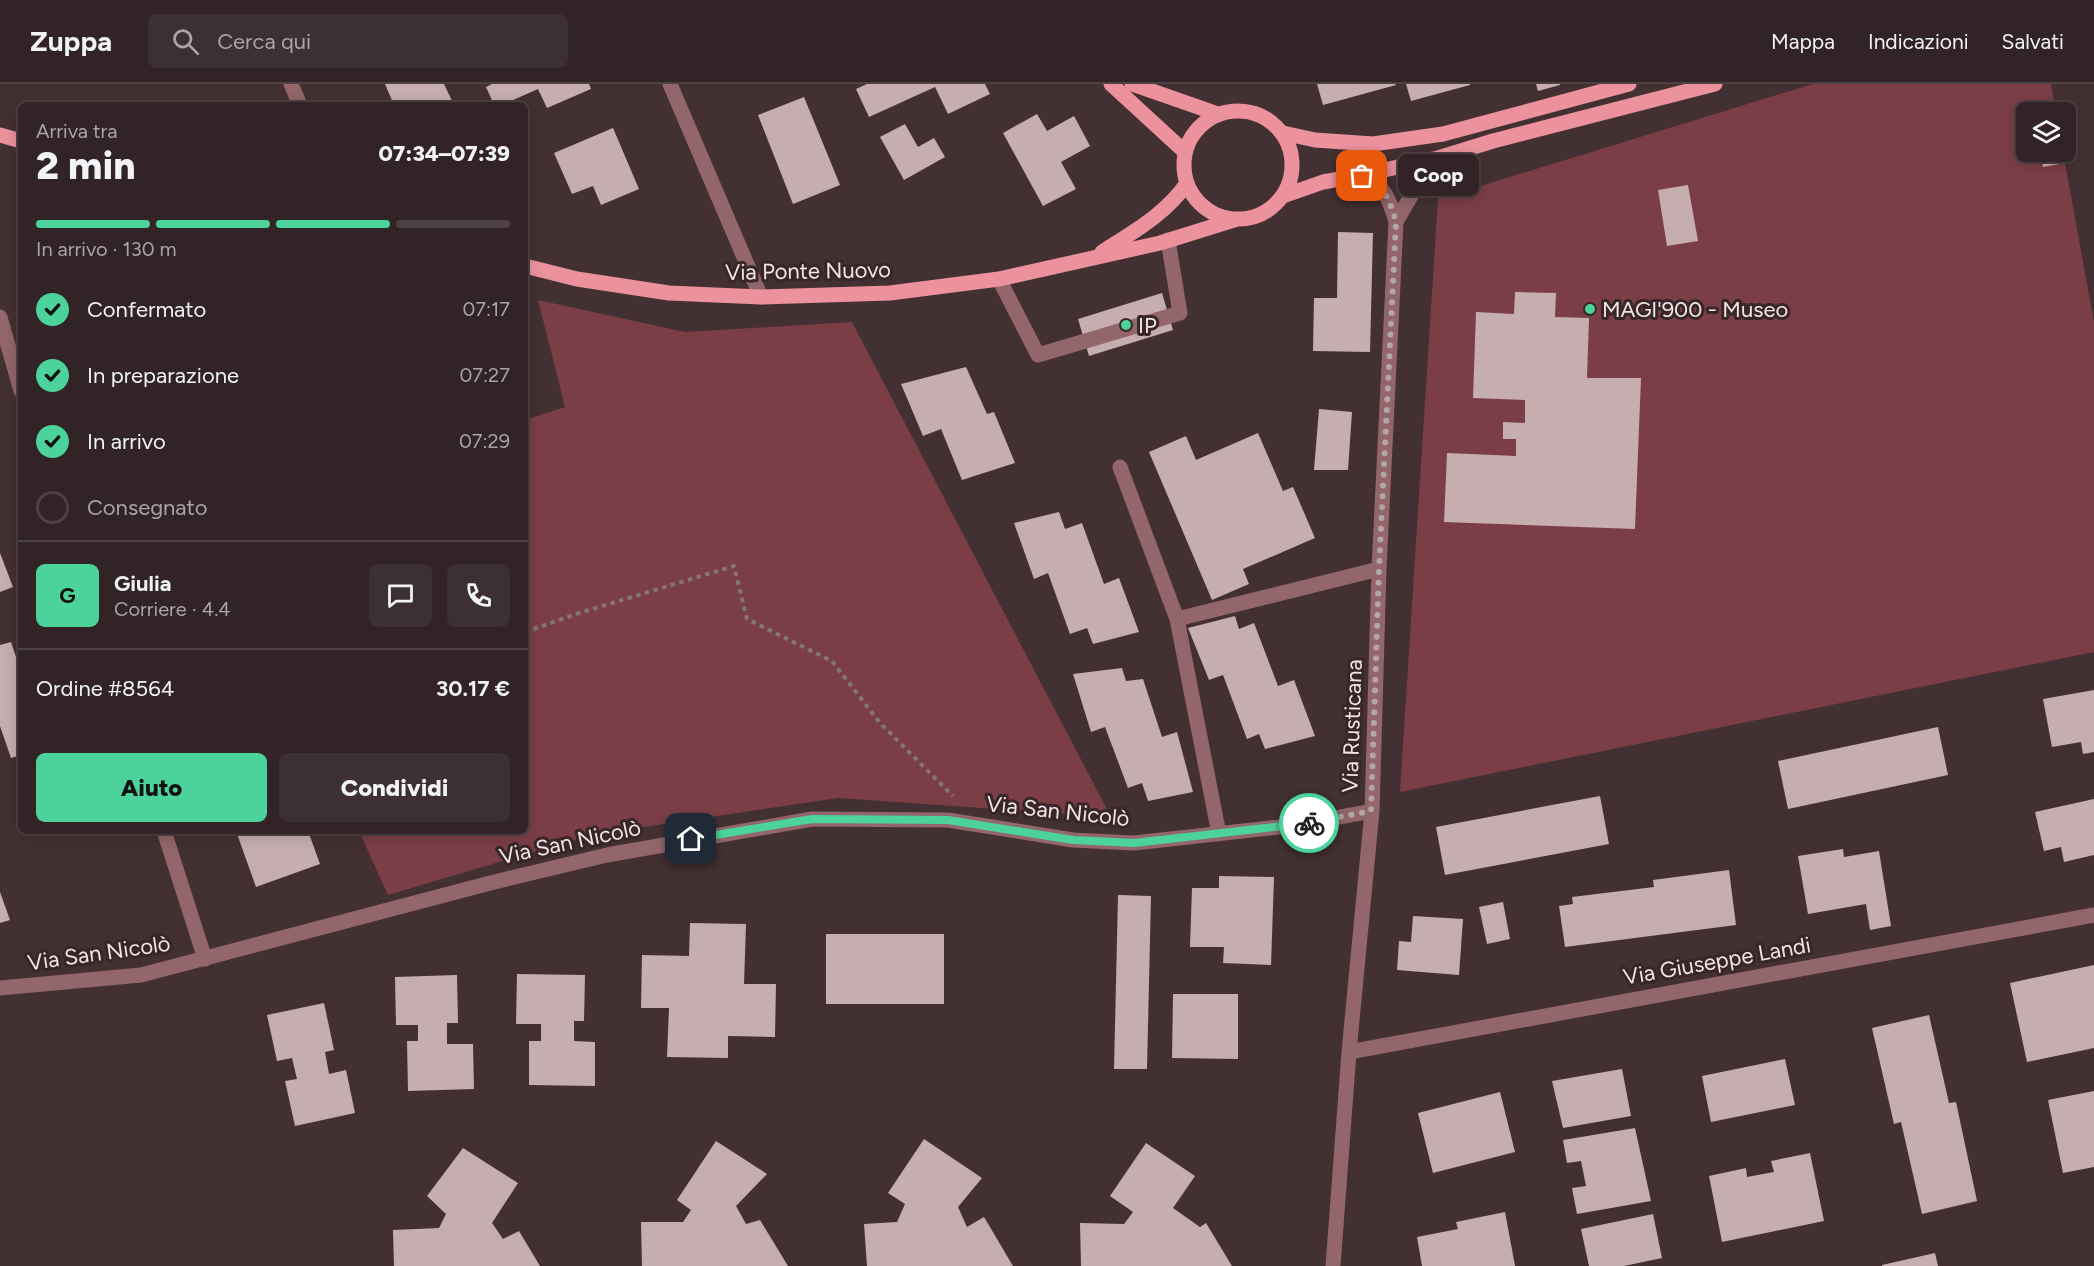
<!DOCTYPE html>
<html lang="it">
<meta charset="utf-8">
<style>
:root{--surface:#322426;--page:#3d3032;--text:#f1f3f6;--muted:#a8a4a7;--line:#4d4143;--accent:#4cd39b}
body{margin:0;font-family:Figtree,sans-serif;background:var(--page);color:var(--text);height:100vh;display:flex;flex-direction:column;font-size:22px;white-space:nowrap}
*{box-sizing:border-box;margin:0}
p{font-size:20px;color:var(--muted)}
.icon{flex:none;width:33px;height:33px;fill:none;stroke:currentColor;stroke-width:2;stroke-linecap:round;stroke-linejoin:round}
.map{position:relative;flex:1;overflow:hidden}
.sheet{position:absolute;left:18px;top:18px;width:510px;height:732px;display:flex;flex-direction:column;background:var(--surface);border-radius:9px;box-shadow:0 3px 15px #0003,0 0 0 2px var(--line)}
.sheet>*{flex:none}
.fabs{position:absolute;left:2016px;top:18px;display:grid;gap:12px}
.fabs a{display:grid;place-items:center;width:60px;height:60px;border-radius:9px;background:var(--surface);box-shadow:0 3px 15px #0003,0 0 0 2px var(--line);font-size:30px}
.pin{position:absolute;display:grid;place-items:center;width:51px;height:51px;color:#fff;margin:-26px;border-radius:12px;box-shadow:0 3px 9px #0006}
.courier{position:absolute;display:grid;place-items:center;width:60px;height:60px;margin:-30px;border:4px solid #4cd39b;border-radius:50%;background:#fff;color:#222;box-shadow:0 2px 8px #0007}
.bubble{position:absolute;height:42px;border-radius:9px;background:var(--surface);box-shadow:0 3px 15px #0003,0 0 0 2px var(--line);font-size:20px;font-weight:800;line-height:42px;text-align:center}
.head em{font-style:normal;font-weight:800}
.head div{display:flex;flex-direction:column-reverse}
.head{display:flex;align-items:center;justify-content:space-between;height:102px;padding:0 18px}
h1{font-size:39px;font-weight:800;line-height:45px}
.bar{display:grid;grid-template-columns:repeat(4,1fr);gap:9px 6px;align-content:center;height:72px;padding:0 18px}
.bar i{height:8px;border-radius:4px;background:var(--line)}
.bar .on{background:var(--accent)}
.bar p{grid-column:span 4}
.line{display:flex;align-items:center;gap:15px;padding:0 18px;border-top:2px solid var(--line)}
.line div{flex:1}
.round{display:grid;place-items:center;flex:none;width:63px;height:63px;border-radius:9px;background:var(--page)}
ol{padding:0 18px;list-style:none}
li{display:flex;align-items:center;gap:18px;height:66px}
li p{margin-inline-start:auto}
li .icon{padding:6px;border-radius:50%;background:var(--accent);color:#111;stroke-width:4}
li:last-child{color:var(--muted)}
li i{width:33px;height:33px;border:3px solid var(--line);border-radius:50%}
.button{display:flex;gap:12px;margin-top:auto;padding:12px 18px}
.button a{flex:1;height:69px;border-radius:9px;background:var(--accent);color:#111;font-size:24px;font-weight:800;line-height:69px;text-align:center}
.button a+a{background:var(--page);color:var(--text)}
header{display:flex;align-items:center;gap:36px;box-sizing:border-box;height:84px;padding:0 30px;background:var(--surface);border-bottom:2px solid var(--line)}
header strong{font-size:28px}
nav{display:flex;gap:33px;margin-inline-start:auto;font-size:21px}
.search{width:420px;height:54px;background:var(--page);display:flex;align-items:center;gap:15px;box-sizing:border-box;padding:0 21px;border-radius:9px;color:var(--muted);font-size:22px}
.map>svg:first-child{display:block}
.green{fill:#7b3e47}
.building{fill:#c6aeb0}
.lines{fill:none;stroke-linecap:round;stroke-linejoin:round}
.path{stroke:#867577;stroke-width:4;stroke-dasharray:4.5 4.5;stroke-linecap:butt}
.minor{stroke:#92666a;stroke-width:15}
.major{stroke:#eb929d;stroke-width:15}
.done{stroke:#b4a6a7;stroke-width:6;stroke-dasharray:0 10.8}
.route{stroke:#4cd39b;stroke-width:8}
.poi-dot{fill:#4cd39b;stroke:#382628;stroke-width:2}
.labels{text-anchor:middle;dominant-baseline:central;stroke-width:6;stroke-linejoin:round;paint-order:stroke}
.street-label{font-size:22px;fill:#f1e5e6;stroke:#382628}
.poi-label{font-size:22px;fill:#f1e5e6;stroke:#382628;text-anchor:start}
</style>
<header>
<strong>Zuppa</strong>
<div class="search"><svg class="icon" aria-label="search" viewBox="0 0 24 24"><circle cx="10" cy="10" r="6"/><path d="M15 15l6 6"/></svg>Cerca qui</div>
<nav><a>Mappa</a><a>Indicazioni</a><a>Salvati</a></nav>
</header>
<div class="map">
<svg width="2094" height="1182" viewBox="0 0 2094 1182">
<rect width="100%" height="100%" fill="#433032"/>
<path class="green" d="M1813 0H2051L2056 28H2026V68H2063L2094 238V568L1400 708 1438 115Z
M538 216 685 248 852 238 1111 733 838 714 590 751 388 811 359 747H525V336L565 323Z"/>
<path class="building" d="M385 0H444L454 21H394Z
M492 0H589L591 5 547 24 538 5 502 21H494L486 3Z
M867 0H985L990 10 948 30 935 3 869 33 856 5Z
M1317 0H1395L1396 1 1323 21Z
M1406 0H1470V1L1411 17Z
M1536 0H1560V1L1538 7Z
M804 13 840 101 793 120 758 31Z
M1037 30 1047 47 1074 32 1090 62 1061 78 1076 105 1043 122 1003 49Z
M905 40 918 63 934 54 945 73 904 96 880 53Z
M613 44 639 105 601 121 593 102 572 110 554 69Z
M2040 68H2063L2065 79 2043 83Z
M1688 101 1698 157 1667 162 1658 106Z
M1338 148 1373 149 1370 268 1313 267 1314 214H1337Z
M1515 208 1556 209 1555 233 1589 234 1587 294H1641L1635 445 1444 438 1447 369 1516 372V355H1503V338L1525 339V316L1473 314 1476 228 1514 230Z
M1162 209 1173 246 1089 272 1078 235Z
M966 283 987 330 994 328 1015 379 962 396 941 345 923 352 901 300Z
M1319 325 1352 328 1348 386H1314Z
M1258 349 1283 407 1293 403 1315 454 1243 485 1249 500 1212 516 1149 368 1186 352 1196 376Z
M1059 428 1065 445 1082 439 1104 500 1119 494 1139 548 1093 560 1087 544 1070 550 1048 489 1034 495 1014 439Z
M0 469 13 503 0 508Z
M1235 532 1239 545 1254 539 1278 602 1294 596 1315 652 1265 665 1259 650 1247 655 1223 591 1209 596 1188 544Z
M11 558 21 588V671L11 674 0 642V561Z
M1122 584 1126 597 1143 595 1162 653 1177 648 1193 708 1148 717 1142 699 1128 704 1105 643 1091 648 1073 590Z
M2094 606V668L2083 670 2081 658 2052 663 2043 615Z
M1938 643 1948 691 1788 725 1778 677Z
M1600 712 1609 760 1445 791 1436 743Z
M2094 715V771L2064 778 2061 763 2044 767 2035 728Z
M236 747H308L320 780 256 803Z
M1843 765 1844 773 1879 767 1891 842 1870 846 1866 820 1808 830 1798 772Z
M1729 786 1736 841 1565 863 1559 822 1573 820 1572 813 1654 803 1653 796Z
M1219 792 1274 793 1271 881 1223 879 1224 863H1190L1192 804H1219Z
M0 808 10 836 0 839Z
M1118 811 1151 812 1147 985H1114Z
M1503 818 1510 855 1487 860 1479 823Z
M1413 832 1463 835 1459 891 1397 886 1399 857 1411 858Z
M690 839 746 840 744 900H776L775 953 728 952V974L667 973 669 924H641L642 871 689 872Z
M826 850H944V920H826Z
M2094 881V964L2027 978 2010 899Z
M517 890 585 891 584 937H574V957L595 958V1002L529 1001V957H541V940H516Z
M457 891 458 939H447V960H473L474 1005 408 1007 407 957H418V941H396L395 893Z
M1173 910H1238V975L1172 974Z
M324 919 334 966 325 968 329 990 346 986 355 1029 295 1042 285 997 297 995 292 974 277 977 267 931Z
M1929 931 1949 1019 1956 1018 1977 1117 1922 1130 1901 1038 1894 1040 1872 944Z
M1785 975 1795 1021 1711 1038 1702 992Z
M1622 985 1631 1032 1563 1044 1552 997Z
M2094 1007V1083L2063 1089 2048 1016Z
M1500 1008 1515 1068 1433 1089 1418 1029Z
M1635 1044 1651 1117 1577 1130 1572 1104 1586 1102 1581 1077 1567 1079 1563 1056Z
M924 1055 982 1094 958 1123 967 1143 984 1133 1013 1182H867L864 1140 897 1138 905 1120 888 1109Z
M716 1057 767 1090 736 1122 746 1140 760 1136 788 1182H642L641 1138H683L691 1126 677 1116Z
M1146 1059 1195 1092 1173 1124 1200 1143 1206 1139 1232 1182H1081L1080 1139 1124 1140 1133 1128 1110 1112Z
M463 1064 518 1099 492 1139 503 1155 519 1147 540 1182H394L393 1146 439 1144 446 1130 427 1112Z
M1810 1069 1824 1137 1722 1158 1709 1092 1746 1084 1747 1093 1774 1088 1771 1077Z
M1505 1128 1515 1182H1422L1417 1153 1458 1145 1456 1138Z
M1653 1130 1662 1174 1624 1182H1589L1581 1145Z
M1935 1169 1938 1182H1882V1181Z"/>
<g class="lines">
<path class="path" d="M525 548 576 530 734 482 747 535 832 577 880 639 953 712"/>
<path class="minor" d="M291 0 300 21
M670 0 761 213
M1396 138 1415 105 1438 74
M999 195 1038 271 1180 229 1168 156
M0 233 21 307
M1120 383 1177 535 1379 485
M1177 535 1219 750
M164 747 205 875
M0 904 141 891 494 798 607 771 812 735 948 736 1073 756 1134 759 1297 741 1372 727
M1349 968 2094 831
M1333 1182 1349 968 1372 727 1379 485 1396 138C1391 119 1383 98 1362 91"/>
<path class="major" d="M1111 0 1185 68
M1132 0 1218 30
M1184 81a54 54 0 1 1 108 0a54 54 0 1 1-108 0Z
M1283 49 1315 56 1373 60 1443 50 1629 0
M0 51 21 57
M1283 112 1323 98 1362 91 1438 74 1493 57 1715 0
M1102 168C1133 148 1166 130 1187 99
M525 182 577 195 669 209 761 213 890 209 999 195 1160 159 1237 135"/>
</g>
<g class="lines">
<path class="done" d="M1309 739 1371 727 1379 485 1396 138C1391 119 1383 98 1362 92"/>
<path class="route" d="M691 755 812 735 948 736 1073 756 1134 759 1309 739"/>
</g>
<g class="poi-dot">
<circle cx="1590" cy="225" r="6"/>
<circle cx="1126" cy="241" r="6"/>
</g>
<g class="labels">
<g class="street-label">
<text transform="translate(808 187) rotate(-1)">Via Ponte Nuovo</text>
<text transform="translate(1352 642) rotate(-88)">Via Rusticana</text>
<text transform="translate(1058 727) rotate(6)">Via San Nicolò</text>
<text transform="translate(570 758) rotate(-12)">Via San Nicolò</text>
<text transform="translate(99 869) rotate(-8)">Via San Nicolò</text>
<text transform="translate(1717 877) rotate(-10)">Via Giuseppe Landi</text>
</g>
<g class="poi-label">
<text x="1602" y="225">MAGI'900 - Museo</text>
<text x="1138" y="241">IP</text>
</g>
</g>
</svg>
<div class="fabs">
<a><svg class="icon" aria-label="layers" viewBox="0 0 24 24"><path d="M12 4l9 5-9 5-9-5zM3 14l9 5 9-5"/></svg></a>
</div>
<div class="pin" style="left:1362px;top:92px;background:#ea580c"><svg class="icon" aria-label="bag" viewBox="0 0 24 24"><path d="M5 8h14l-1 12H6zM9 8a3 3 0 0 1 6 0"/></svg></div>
<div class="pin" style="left:691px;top:755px;background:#1f2937"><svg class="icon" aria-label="home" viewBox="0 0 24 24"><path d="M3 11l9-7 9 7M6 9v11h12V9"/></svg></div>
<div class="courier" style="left:1309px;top:739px"><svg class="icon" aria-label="bike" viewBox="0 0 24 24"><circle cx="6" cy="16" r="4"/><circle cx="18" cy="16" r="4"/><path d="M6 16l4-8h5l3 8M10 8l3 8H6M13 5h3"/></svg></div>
<div class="bubble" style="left:1398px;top:70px;width:81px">Coop</div>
<section class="sheet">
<div class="head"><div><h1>2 min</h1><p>Arriva tra</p></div><em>07:34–07:39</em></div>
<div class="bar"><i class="on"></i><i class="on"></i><i class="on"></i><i></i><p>In arrivo · 130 m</p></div>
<ol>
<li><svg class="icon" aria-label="check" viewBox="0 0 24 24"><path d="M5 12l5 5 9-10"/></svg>Confermato<p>07:17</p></li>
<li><svg class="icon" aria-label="check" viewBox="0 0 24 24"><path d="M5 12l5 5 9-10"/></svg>In preparazione<p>07:27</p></li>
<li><svg class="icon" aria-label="check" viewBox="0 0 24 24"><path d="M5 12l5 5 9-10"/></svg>In arrivo<p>07:29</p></li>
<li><i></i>Consegnato</li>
</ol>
<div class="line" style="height:108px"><b class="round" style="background:var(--accent);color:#111">G</b><div><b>Giulia</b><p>Corriere · 4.4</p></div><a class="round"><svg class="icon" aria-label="chat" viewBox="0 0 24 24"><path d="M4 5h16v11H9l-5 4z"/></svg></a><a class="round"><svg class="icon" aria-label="phone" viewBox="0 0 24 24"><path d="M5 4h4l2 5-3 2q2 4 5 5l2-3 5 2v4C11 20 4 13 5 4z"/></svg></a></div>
<div class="line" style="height:78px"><div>Ordine #8564</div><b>30.17 €</b></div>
<div class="button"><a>Aiuto</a><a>Condividi</a></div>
</section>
</div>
